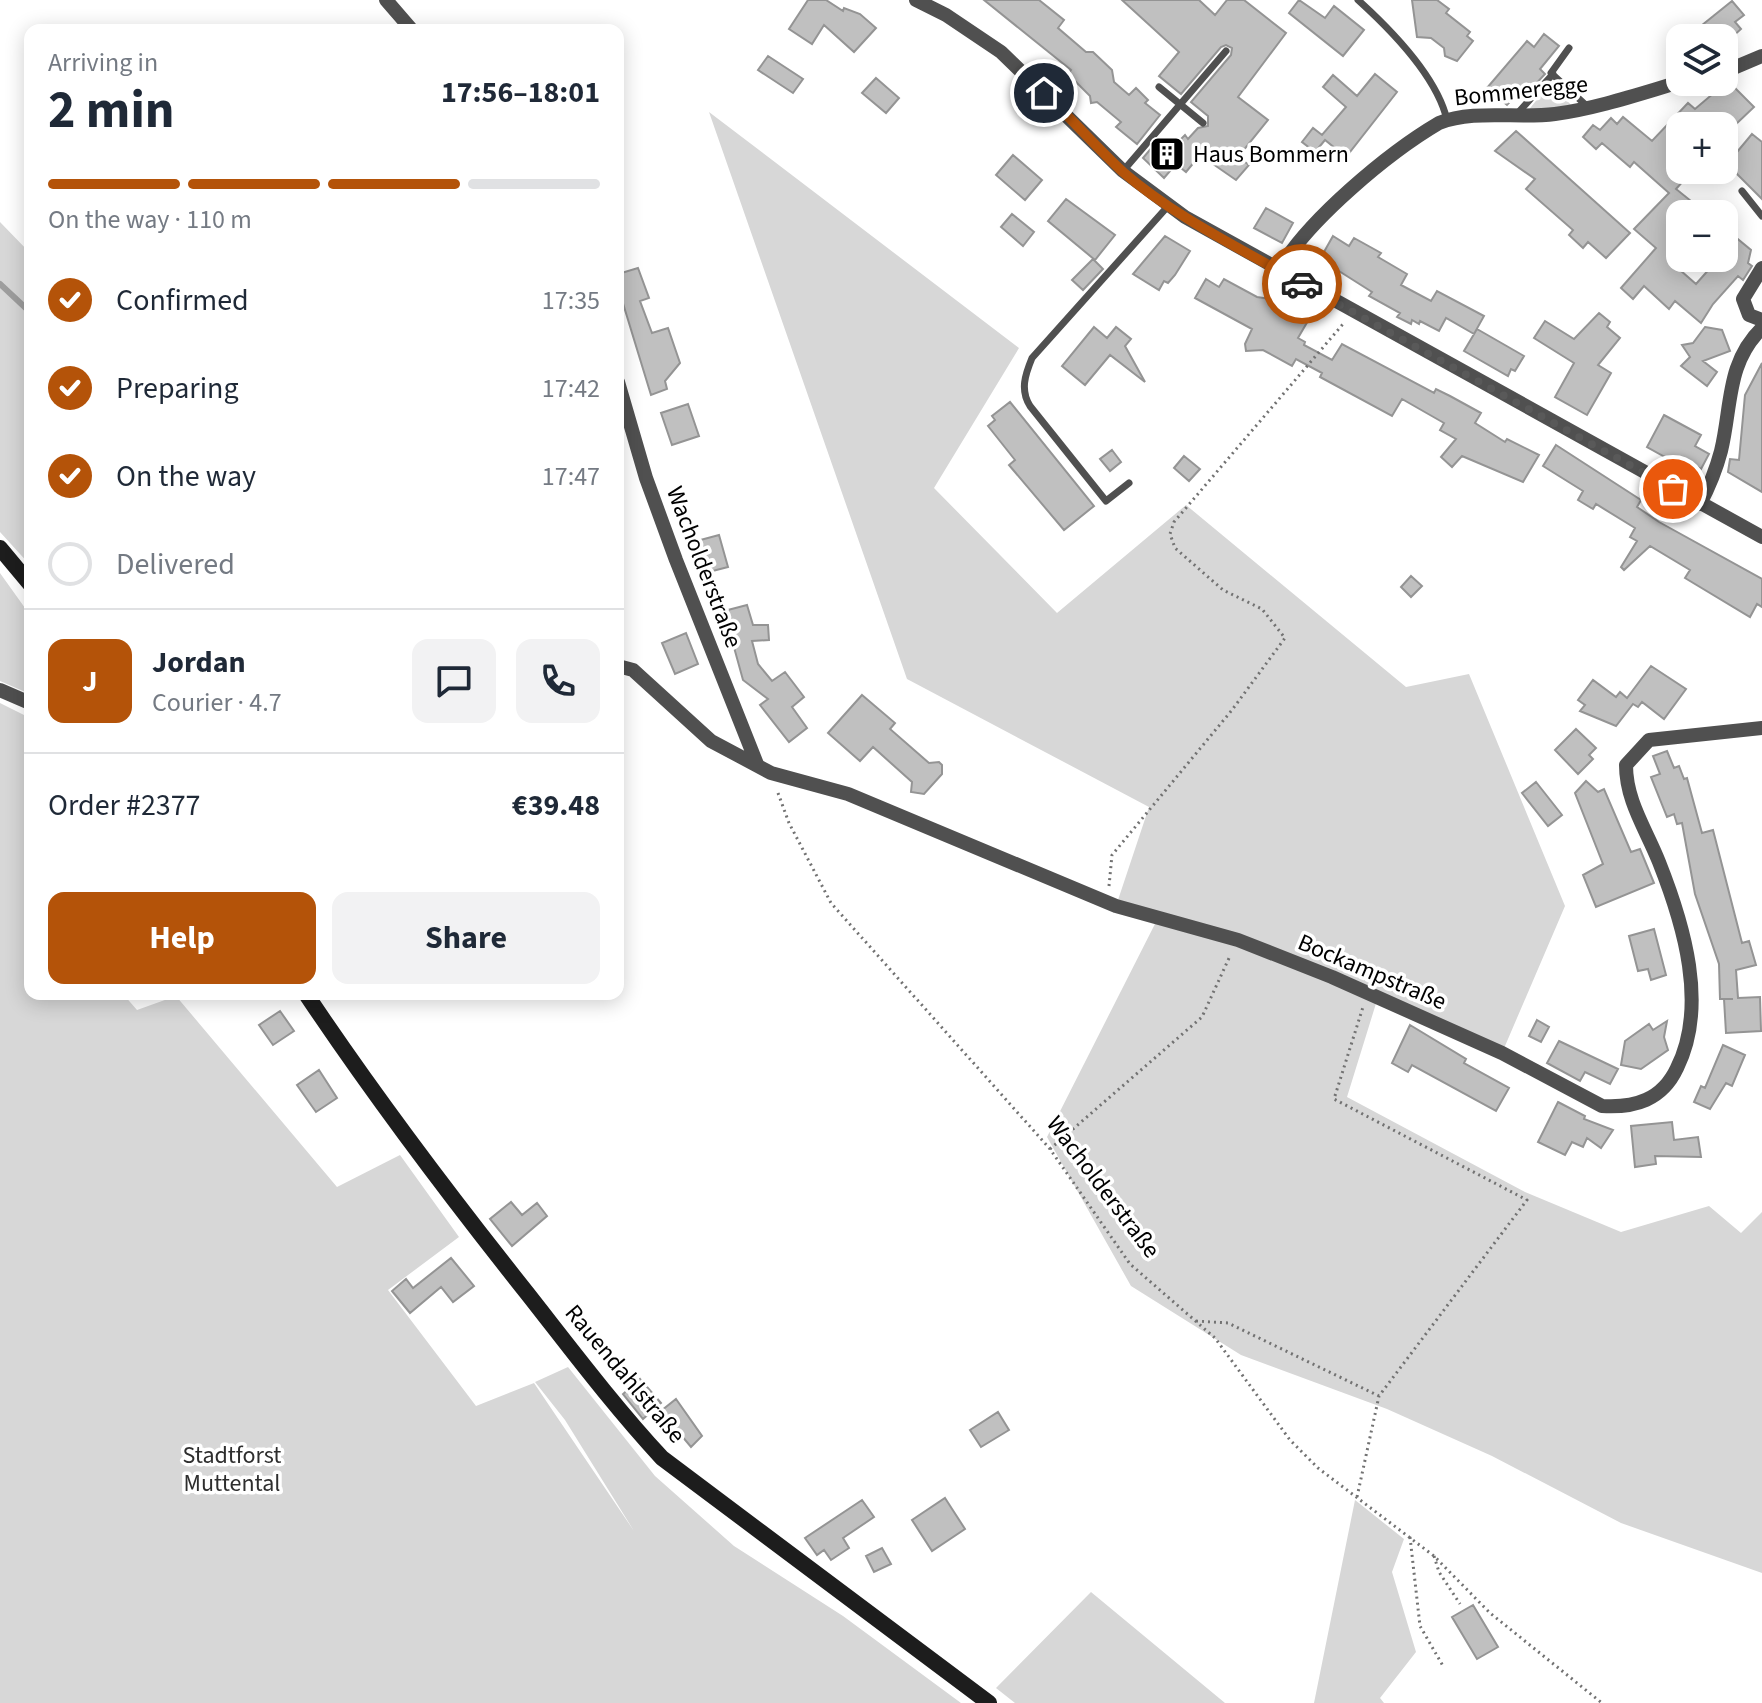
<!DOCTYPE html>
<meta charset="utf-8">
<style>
:root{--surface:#fff;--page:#f2f2f3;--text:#1f2937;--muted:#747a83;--line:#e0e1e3;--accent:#b45309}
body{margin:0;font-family:"Source Sans 3",sans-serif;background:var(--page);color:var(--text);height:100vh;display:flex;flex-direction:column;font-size:30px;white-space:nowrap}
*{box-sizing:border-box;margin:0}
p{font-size:26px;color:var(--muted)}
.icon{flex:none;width:44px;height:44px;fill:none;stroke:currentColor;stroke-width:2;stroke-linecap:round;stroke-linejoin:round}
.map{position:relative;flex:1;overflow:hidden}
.drawer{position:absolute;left:24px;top:24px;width:600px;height:976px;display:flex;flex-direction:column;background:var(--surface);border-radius:16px;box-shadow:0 4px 20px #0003}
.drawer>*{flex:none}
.fabs{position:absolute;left:1666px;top:24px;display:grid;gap:16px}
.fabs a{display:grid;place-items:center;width:72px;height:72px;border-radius:16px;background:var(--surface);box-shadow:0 4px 20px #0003;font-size:40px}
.pin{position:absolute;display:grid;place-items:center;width:68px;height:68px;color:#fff;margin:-34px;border:4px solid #fff;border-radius:50%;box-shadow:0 2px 8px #0007}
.courier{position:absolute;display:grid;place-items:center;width:80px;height:80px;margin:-40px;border:6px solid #b45309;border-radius:50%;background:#fff;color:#222;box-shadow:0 2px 10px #0007}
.overview em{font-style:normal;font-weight:700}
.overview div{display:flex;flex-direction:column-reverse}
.overview{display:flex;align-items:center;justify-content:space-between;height:136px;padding:0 24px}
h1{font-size:52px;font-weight:700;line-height:60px}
.bar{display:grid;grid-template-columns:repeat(4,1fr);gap:12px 8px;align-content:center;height:96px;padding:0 24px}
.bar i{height:10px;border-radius:6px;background:var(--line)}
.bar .selected{background:var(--accent)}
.bar p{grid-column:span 4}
.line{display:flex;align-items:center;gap:20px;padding:0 24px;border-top:2px solid var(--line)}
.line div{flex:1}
.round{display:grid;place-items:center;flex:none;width:84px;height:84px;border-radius:16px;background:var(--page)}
ol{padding:0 24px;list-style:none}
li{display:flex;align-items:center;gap:24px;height:88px}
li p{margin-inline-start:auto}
li .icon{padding:8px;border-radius:50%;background:var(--accent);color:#fff;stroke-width:4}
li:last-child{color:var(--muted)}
li i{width:44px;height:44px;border:4px solid var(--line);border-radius:50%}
.button{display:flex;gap:16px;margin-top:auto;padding:16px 24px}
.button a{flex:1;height:92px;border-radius:16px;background:var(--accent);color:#fff;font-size:32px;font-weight:700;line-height:92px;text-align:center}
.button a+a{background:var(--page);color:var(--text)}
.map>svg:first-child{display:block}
.green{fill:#d7d7d7}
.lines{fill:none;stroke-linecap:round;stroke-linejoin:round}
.stream{stroke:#9e9e9e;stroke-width:6}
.building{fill:#c0c0c0;stroke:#949494;stroke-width:2}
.path{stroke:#727272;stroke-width:3;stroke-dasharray:2 4;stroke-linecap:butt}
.lane{stroke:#505050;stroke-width:7}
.street{stroke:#505050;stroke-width:14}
.secondary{stroke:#1d1d1d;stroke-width:16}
.done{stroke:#595959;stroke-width:8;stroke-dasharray:0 14.4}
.route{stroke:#b45309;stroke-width:10}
.labels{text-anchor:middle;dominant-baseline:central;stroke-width:7;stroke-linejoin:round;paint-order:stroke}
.street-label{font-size:24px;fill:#000;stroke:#fff}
.poi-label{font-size:24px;fill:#000;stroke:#fff;text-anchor:start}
.park-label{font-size:24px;fill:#2e2e2e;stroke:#fff}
</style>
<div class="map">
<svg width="1762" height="1703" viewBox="0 0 1762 1703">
<rect width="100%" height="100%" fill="#fff"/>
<path class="green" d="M1551 82 1571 105 1527 112Z
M709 112 1019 348 934 488 1057 613 1186 505 1406 687 1469 674 1565 906 1502 1053 1378 997 1347 1097 1525 1192 1621 1232 1709 1206 1741 1233 1762 1212V1573L1621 1523 1492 1456 1387 1409 1241 1355 1131 1286 1047 1137 1158 918 1116 906 1149 807 907 679Z
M0 222 30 253V565L0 532Z
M0 573 30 615V694L0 681Z
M0 703 30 718V994H123L137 1010 176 996 337 1187 400 1155 459 1237 388 1290 476 1406 534 1383 634 1531 565 1420 535 1382 568 1367 655 1476 734 1546 843 1616 961 1703H0Z
M1355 1500 1404 1539 1392 1572 1416 1652 1380 1698 1384 1703H1314Z
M1091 1592 1225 1703H1015L996 1688Z"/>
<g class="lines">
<path class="stream" d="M0 284 30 312"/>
</g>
<path class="building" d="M808 0H826L843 11 844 8 860 14 876 28 854 52 824 25 812 44 789 29Z
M984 0H1039L1064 20 1058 28 1086 52H1093L1112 70 1114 82 1129 95 1136 88 1148 100 1145 103 1160 115 1137 144 1116 127 1121 122 1097 102 1091 103 1090 96 1068 74 1071 70Z
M1122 0H1199L1215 15 1227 0H1244L1286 33 1238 97 1268 120 1238 157 1249 165 1236 180 1200 155 1186 172 1176 164 1164 178 1143 158 1159 139 1170 150 1185 135 1188 139 1198 128 1208 126V116L1191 102 1231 55 1232 48 1226 45 1221 47 1181 94 1159 76 1179 52Z
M1299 0 1325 18 1334 6 1364 30 1343 56 1289 13Z
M1412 0H1437L1449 9 1446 13 1470 32 1467 36 1473 41 1457 61 1445 56 1444 48 1431 38 1417 37Z
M1732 1 1744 15 1735 22 1741 29 1731 38H1686Z
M1544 34 1559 46 1540 69 1545 74 1533 87 1528 83 1507 105 1487 88 1527 41 1534 47Z
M768 56 803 79 793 93 758 70Z
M1375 74 1397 92 1346 157 1325 140 1315 152 1302 142 1313 128 1322 135 1346 107 1323 87 1333 75 1357 96Z
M876 78 899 98 886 113 862 93Z
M1728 81 1754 107 1734 126H1680V170H1693L1676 189 1707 214H1680V270L1696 284 1719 258H1724V247L1734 236 1751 250 1748 263 1752 266 1743 280 1738 276 1713 304 1701 323 1675 301 1669 309 1644 286 1633 299 1621 288 1656 248 1634 229 1669 193 1634 162 1630 167 1602 143 1596 149 1583 137 1593 125 1600 130 1611 118 1617 124 1623 117 1652 141 1688 103 1695 109Z
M1516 131 1630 233 1606 258 1588 242 1583 248 1569 235 1573 230 1526 189 1535 179 1495 151Z
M1752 134 1762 142V199L1727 164Z
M1013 155 1042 180 1025 200 996 175Z
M1066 199 1115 235 1095 260 1048 221Z
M1266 208 1293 223 1282 243 1254 228Z
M1012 214 1034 232 1023 246 1001 227Z
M1165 236 1190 251 1175 275 1168 283 1164 281 1159 290 1133 274Z
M1333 236 1349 246 1354 238 1381 253 1378 257 1407 274 1401 285 1431 301 1437 291 1484 316 1474 334 1446 318 1439 331 1420 321 1419 324 1412 320 1411 324 1397 317 1400 313 1369 296 1372 292 1320 259Z
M1093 259 1103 269 1083 290 1072 280Z
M638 268 649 298 640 301 652 333 668 328 680 363 665 381 667 389 651 395 618 287V274Z
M1206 279 1219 287 1224 279 1257 297 1278 300 1309 319 1298 338 1305 342 1304 345 1332 360 1342 344 1434 393 1436 389 1450 396 1481 413 1475 423 1505 442 1507 439 1539 455 1523 482 1462 456 1452 467 1441 457 1456 439 1440 430 1444 423 1402 399 1392 416 1320 377 1322 373 1296 359 1292 366 1263 350 1246 351 1245 344 1252 329 1195 298Z
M1599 313 1610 322 1607 327 1620 338 1598 365 1611 373 1587 415 1555 397 1574 363 1534 338 1545 321 1574 339Z
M1094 327 1107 338 1116 327 1131 339 1125 346 1145 382 1110 355 1085 385 1062 366Z
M1705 327 1722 330 1730 351 1703 361 1717 372 1707 386 1681 366 1690 357 1682 345 1693 343Z
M1477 329 1524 356 1515 371 1511 369 1508 376 1464 351Z
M1762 363V492L1728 472 1730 459 1739 460 1745 395Z
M1010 402 1094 506 1064 530 1009 465 1015 460 988 426 995 420 992 416Z
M688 404 699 436 672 445 661 413Z
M1664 415 1701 435 1695 446 1709 454 1701 469 1687 461 1683 467 1647 447Z
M1556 445 1641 500 1637 507 1659 522 1762 579V607L1757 604 1750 617 1685 578 1690 570 1650 546 1624 570 1621 567 1637 541 1630 537 1635 528 1596 504 1593 509 1578 500 1583 491 1543 466Z
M1112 450 1121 462 1110 471 1100 459Z
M1184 456 1200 469 1189 481 1174 468Z
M719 535 728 567 701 574 693 542Z
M1411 576 1422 586 1411 597 1401 587Z
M747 605 753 625H768L769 640 752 641 758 664 772 681 785 672 804 697 792 707 807 728 789 742 760 705 768 699 743 680 724 611Z
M686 633 698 664 675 674 662 643Z
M1651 666 1686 689 1664 719 1642 702 1638 707 1633 704 1616 726 1580 711 1585 705 1578 700 1593 680 1616 697 1620 692 1627 698Z
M862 695 895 723 890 729 929 763 939 762 942 765V774L924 794 911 792 912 782 873 747 860 761 828 733Z
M1576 729 1596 748 1589 755 1593 759 1578 774 1555 750Z
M1667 751 1674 768 1679 766 1684 779 1687 778 1702 833 1713 830 1742 943 1749 941 1756 965 1736 970 1738 998 1760 997 1761 1031 1726 1033 1724 999H1733H1720L1719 964 1695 894 1682 823 1677 824 1674 814 1667 817 1651 777 1660 774 1653 756Z
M1586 781 1598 792 1604 789 1631 852 1640 849 1654 883 1596 907 1583 875 1603 864 1575 793Z
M1536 782 1562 815 1548 826 1522 793Z
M1654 929 1666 975 1651 980 1648 969 1638 971 1629 936Z
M280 1011 294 1031 273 1045 259 1025Z
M1537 1020 1549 1027 1541 1042 1529 1036Z
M1667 1021 1664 1037 1668 1050 1641 1069 1621 1065 1625 1041 1649 1024 1653 1030Z
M1410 1025 1466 1059 1464 1063 1509 1088 1496 1111 1412 1065 1408 1072 1392 1063Z
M1559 1041 1618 1069 1610 1084 1585 1072 1580 1081 1547 1063Z
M1723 1045 1745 1055 1732 1086 1726 1083 1710 1109 1694 1102 1701 1086 1705 1088Z
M319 1070 337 1098 316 1112 297 1085Z
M1558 1102 1585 1116 1584 1119 1613 1130 1601 1148 1587 1138 1583 1147 1572 1142 1565 1155 1538 1142Z
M1672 1122 1674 1140 1698 1137 1701 1157 1655 1156 1656 1164 1635 1167 1631 1126Z
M511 1202 522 1215 537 1203 547 1216 512 1246 490 1219Z
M451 1258 474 1286 453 1302 441 1287 410 1313 392 1291 406 1279 413 1288Z
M640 1379 661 1403 643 1419 623 1394Z
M676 1399 702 1436 691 1447 661 1411Z
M998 1412 1009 1430 981 1447 970 1430Z
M945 1498 965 1529 932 1551 912 1520Z
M862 1500 874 1517 843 1538 849 1548 831 1560 824 1550 817 1555 805 1538Z
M882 1548 891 1564 874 1572 866 1556Z
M1473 1605 1498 1647 1477 1659 1452 1617Z"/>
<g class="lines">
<path class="path" d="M778 793 789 823 831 903 1050 1149 1130 1264 1215 1338 1290 1440 1318 1468 1434 1556 1490 1613 1602 1703
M1109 886 1112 855 1232 710 1285 638 1262 609 1223 590 1175 548 1170 534 1174 522 1343 324
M1050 1149 1202 1017 1230 956
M1196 1321 1228 1323 1379 1396
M1357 1497 1379 1396 1527 1200 1334 1099 1363 1007
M1410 1537 1420 1626 1443 1666
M1434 1556 1439 1572 1460 1604"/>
<path class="lane" d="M1358 0C1390 29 1437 77 1447 120
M1569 48 1551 73 1589 108
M1159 87 1203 123
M1516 115 1553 74
M1123 171 1226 51
M1742 191 1762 216
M1129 483 1106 501 1030 406C1020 390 1025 375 1032 358L1169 205"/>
<path class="street" d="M386 0 412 30
M916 0 946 15 1001 52 1123 171 1185 217 1762 537
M1724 72 1762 56
M1762 268 1743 299 1749 315 1762 320
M1279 270C1308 220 1388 153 1439 123 1474 109 1518 119 1555 114 1598 108 1639 94 1680 82
M618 382 646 478 676 560 757 764
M1700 504C1709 487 1716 470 1721 451 1732 406 1726 363 1762 328
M618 666 633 670 711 741 771 773 848 794 1116 906 1238 940 1332 977 1502 1053 1602 1106C1635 1108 1662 1100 1677 1068 1708 1006 1684 925 1659 862 1646 829 1626 801 1626 765L1649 740 1762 728
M0 690 30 703"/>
<path class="secondary" d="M0 548 30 584
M306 994C375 1097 449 1195 527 1293 571 1349 613 1405 662 1458L989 1703"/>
</g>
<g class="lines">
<path class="done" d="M1302 284 1673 489"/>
<path class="route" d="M1044 93C1071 118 1096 147 1123 172 1176 218 1242 249 1302 284"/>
</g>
<defs>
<symbol id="building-square" viewBox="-11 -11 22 22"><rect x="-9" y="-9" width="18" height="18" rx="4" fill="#000" stroke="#fff"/><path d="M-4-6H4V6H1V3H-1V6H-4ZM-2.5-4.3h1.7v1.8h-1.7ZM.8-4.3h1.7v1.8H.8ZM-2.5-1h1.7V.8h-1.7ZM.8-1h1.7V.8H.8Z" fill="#fff"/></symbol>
</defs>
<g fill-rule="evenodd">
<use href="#building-square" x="1147" y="134" width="40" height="40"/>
</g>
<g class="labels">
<g class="street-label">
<text transform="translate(1521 91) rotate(-6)">Bommeregge</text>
<text transform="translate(704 567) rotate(69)">Wacholderstraße</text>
<text transform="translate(1372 972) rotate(23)">Bockampstraße</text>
<text transform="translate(1103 1187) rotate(53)">Wacholderstraße</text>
<text transform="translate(625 1374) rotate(50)">Rauendahlstraße</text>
</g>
<g class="poi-label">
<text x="1193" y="154">Haus Bommern</text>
</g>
<g class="park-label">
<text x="232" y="1455">Stadtforst<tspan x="232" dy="28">Muttental</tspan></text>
</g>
</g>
</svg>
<div class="fabs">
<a><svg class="icon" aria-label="layers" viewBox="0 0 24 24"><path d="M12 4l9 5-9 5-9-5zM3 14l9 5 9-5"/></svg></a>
<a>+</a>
<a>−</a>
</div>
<div class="pin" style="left:1673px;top:489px;background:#ea580c"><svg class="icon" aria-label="bag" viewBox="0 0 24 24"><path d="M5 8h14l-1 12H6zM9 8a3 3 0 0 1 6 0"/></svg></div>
<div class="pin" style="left:1044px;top:93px;background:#1f2937"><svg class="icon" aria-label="home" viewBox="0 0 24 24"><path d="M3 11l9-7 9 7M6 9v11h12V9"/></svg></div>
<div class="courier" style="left:1302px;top:284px"><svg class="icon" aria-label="car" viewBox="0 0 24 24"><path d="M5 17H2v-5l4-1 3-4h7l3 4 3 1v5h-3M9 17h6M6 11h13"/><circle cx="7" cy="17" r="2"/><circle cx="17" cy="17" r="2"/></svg></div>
<section class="drawer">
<div class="overview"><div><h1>2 min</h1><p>Arriving in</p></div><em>17:56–18:01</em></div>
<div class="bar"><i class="selected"></i><i class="selected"></i><i class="selected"></i><i></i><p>On the way · 110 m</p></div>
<ol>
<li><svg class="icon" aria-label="check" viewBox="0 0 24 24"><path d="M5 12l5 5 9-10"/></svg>Confirmed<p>17:35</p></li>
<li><svg class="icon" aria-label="check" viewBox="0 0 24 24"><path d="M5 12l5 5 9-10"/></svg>Preparing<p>17:42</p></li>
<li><svg class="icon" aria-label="check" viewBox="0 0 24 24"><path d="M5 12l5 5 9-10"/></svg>On the way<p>17:47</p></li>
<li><i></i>Delivered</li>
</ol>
<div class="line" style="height:144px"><b class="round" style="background:var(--accent);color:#fff">J</b><div><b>Jordan</b><p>Courier · 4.7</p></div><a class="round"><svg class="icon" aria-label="chat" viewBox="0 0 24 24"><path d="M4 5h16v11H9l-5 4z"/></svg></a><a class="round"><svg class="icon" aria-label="phone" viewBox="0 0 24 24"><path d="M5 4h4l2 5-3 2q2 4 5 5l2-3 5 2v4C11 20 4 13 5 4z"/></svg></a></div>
<div class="line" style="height:104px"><div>Order #2377</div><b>€39.48</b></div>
<div class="button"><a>Help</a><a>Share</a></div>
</section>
</div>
